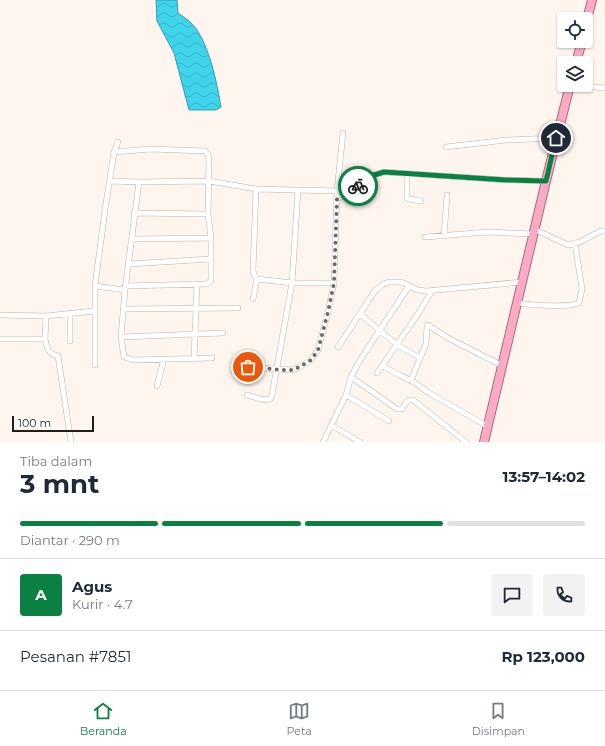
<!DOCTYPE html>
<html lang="id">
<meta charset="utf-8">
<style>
:root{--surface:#fff;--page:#f2f2f3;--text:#1f2937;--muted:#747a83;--line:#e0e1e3;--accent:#0b8043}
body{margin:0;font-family:Montserrat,sans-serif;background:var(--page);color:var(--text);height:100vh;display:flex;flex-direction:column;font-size:15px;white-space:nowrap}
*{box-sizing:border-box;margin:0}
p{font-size:13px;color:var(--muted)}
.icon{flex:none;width:22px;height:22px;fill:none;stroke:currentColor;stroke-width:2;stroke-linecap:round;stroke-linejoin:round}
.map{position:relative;height:442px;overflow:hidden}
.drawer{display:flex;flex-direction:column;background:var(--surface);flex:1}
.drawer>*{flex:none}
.controls{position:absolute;left:557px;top:12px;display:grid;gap:8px}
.controls a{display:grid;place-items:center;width:36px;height:36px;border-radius:4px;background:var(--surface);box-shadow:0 1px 3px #0004;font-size:20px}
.scale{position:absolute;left:12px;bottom:10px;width:82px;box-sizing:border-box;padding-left:4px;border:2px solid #201d1a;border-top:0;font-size:11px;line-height:14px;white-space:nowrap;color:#201d1a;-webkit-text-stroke:3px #fff;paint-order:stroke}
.pin{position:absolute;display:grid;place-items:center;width:34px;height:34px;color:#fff;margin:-17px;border:2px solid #fff;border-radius:50%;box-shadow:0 1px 4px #0007}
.courier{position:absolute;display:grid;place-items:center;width:40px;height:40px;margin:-20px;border:3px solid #0b8043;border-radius:50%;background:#fff;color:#222;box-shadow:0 1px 5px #0007}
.summary em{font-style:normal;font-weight:700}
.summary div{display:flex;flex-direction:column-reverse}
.summary{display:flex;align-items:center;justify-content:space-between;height:68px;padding:0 20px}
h1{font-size:26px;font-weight:700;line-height:30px}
.bar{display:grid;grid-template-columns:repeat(4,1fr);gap:6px 4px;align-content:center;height:48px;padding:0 20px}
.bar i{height:5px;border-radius:3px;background:var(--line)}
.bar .current{background:var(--accent)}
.bar p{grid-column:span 4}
.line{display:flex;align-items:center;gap:10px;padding:0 20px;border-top:1px solid var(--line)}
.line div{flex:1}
.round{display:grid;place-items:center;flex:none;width:42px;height:42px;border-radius:4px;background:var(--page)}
.tab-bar{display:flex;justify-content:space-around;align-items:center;height:56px;border-top:1px solid var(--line);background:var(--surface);font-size:11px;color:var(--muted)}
.tab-bar a{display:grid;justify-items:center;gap:2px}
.tab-bar .current{color:var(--accent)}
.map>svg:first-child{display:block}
.water{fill:url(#water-waves);stroke:#369cad}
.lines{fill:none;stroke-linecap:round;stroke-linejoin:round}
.minor-casing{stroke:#bdb4ab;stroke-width:6}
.trunk-casing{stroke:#ac6b7e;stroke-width:10}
.minor{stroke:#fff;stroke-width:5}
.trunk{stroke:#faaac3;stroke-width:8}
.done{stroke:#6e6964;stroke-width:4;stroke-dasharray:0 7.2}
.route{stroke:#0b8043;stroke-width:5}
</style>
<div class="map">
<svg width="605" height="442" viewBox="0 0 605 442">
<defs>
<pattern id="water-waves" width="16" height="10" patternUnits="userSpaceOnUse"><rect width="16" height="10" fill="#3fd3ec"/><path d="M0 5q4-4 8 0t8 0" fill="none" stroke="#37b5ca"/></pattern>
</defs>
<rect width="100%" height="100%" fill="#fef6ee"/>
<path class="water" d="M156 0H177L178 13C183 17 189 20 193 25 209 43 217 83 221 107L216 110H189L174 53 157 21Z"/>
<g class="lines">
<defs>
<path id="minor" d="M574 85 605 88
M446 147 506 140 556 138
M114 152 150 149 205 151 208 154 209 160 208 214 211 238V281L206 284 125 286
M407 174V198L409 199 421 201
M110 181 139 182 209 181 256 189 337 191
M139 182 125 290 121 337 124 357 133 360 212 358
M298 190 292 283H334
M337 199C354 191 365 175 384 172L506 180 546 181
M134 213 208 214
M534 229 568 245 580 242 601 231H605
M444 236 447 195
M425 237 488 232 533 234
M132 239 211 238
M129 264 211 259
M95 286 125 290
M253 299 257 279
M517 303C531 305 567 308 579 303L582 289 575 243
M123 309 238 308
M70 313V341
M360 314 397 345 420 358
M0 315 46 316 94 311
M121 337 223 333
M0 339H45L46 316
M45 339C47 348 48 354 58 356L71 442
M338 347 375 291 383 284 389 282H398L404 283 417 290 427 291 522 282
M194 359 197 284
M95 365V286L105 210 114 152 118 142
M383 366 399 375 414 382 429 393 487 426
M248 367 291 370 298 368 311 360 318 350 328 312 334 283 337 191 343 133
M377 373 416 317 432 291
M351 377 397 409H402L408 400H413L466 442
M411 380 426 344 427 327 428 325 448 338 501 365
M157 386 164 359
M247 395 264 400 270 399 272 395 292 283 257 279 254 275 253 270 256 189
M346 395 389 421
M331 425 360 442
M323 442 346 395 351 377 360 360 409 286"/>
<path id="trunk" d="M586 23 592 0
M576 63 582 41
M484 442 546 181 570 85"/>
</defs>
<use href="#minor" class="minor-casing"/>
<use href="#trunk" class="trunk-casing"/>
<use href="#minor" class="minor"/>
<use href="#trunk" class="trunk"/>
</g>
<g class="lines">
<path class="done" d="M248 367 284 370H294L311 360 318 350 328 312 334 283 337 199 348 194 358 186"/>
<path class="route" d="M358 186 374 175 384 172 506 180 546 181 556 138"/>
</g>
</svg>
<div class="controls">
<a><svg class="icon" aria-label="locate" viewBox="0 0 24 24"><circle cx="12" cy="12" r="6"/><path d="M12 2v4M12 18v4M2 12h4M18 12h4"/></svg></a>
<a><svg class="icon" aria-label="layers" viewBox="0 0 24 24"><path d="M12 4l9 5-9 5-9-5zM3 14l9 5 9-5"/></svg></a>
</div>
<div class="scale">100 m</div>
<div class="pin" style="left:248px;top:367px;background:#ea580c"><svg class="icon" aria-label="bag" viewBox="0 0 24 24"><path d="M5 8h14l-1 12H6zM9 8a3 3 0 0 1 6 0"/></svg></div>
<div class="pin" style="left:556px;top:138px;background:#1f2937"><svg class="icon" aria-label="home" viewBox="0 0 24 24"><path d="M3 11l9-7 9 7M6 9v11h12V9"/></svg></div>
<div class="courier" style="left:358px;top:186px"><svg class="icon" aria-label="bike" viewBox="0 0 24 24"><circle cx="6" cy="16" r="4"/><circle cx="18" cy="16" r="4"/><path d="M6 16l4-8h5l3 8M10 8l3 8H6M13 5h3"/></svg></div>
</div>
<section class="drawer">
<div class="summary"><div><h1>3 mnt</h1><p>Tiba dalam</p></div><em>13:57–14:02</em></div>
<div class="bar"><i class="current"></i><i class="current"></i><i class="current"></i><i></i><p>Diantar · 290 m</p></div>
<div class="line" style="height:72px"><b class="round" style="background:var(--accent);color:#fff">A</b><div><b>Agus</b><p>Kurir · 4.7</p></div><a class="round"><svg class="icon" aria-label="chat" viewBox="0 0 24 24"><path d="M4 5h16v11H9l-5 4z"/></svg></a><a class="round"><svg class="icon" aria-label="phone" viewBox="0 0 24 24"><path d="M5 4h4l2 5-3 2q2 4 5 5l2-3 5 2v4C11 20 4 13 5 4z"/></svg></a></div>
<div class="line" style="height:52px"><div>Pesanan #7851</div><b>Rp 123,000</b></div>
</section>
<nav class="tab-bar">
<a class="current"><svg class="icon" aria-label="home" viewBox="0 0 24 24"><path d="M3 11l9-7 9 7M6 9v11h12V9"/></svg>Beranda</a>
<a><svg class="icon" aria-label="map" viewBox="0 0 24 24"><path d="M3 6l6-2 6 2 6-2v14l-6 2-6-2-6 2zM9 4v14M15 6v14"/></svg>Peta</a>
<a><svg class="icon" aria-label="saved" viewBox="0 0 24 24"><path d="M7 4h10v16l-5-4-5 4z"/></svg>Disimpan</a>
</nav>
